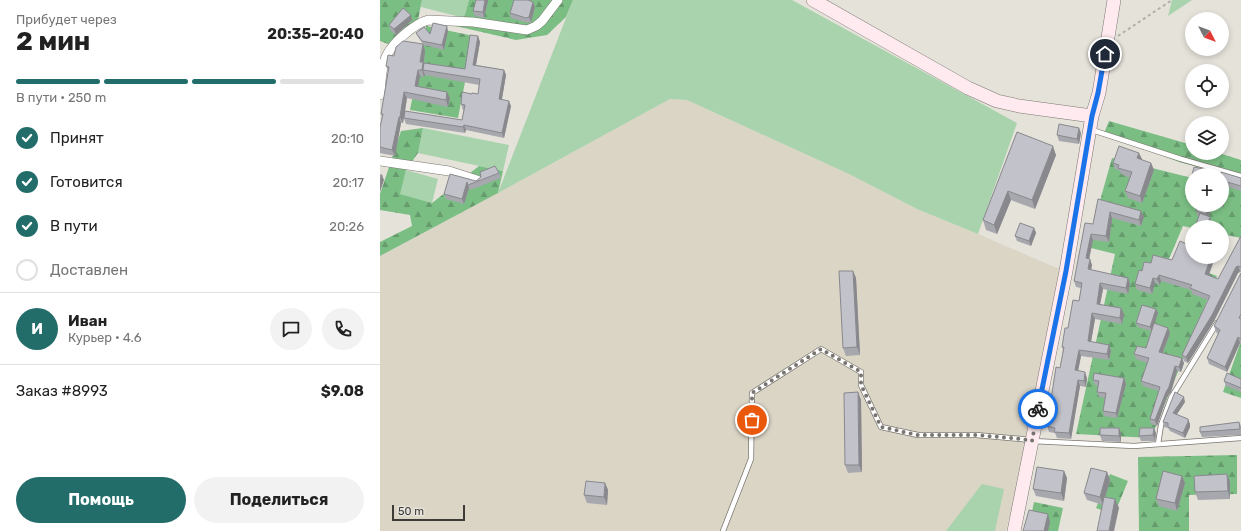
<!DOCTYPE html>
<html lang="ru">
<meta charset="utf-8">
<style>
:root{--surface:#fff;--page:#f2f2f2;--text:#222;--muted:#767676;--line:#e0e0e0;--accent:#226d6a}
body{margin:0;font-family:Rubik,sans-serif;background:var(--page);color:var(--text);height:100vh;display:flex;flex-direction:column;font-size:15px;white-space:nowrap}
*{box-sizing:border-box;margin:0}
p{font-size:13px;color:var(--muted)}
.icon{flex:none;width:22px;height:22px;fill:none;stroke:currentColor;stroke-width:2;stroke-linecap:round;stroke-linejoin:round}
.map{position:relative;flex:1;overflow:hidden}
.details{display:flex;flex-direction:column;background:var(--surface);width:380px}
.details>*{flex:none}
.needle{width:26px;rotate:132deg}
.controls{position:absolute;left:805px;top:12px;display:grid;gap:8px}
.controls a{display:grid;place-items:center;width:44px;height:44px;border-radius:50%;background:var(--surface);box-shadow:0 2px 6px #0003;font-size:20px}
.scale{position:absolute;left:12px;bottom:10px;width:73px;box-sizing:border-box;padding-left:4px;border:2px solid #3d3b38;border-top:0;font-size:11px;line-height:14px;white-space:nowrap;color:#3d3b38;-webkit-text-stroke:3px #e5e2da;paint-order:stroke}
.pin{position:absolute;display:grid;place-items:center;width:34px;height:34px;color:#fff;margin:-17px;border:2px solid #fff;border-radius:50%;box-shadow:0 1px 4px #0007}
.courier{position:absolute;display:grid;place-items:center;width:40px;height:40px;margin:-20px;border:3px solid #1a73e8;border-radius:50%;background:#fff;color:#222;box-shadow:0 1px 5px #0007}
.headline em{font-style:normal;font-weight:700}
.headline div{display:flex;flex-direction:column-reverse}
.headline{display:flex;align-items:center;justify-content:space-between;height:68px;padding:0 16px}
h1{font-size:26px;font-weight:700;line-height:30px}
.bar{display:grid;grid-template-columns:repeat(4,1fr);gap:6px 4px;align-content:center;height:48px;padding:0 16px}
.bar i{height:5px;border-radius:3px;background:var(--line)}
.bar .selected{background:var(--accent)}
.bar p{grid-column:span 4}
.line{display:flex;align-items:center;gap:10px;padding:0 16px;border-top:1px solid var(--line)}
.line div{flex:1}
.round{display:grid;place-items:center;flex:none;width:42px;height:42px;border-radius:21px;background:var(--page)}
ol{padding:0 16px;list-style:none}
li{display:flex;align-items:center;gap:12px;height:44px}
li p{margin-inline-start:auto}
li .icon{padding:4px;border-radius:50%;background:var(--accent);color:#fff;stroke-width:4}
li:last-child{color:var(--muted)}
li i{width:22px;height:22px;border:2px solid var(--line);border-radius:50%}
.button{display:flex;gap:8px;margin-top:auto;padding:8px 16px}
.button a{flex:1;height:46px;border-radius:24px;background:var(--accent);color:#fff;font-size:16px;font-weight:700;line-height:46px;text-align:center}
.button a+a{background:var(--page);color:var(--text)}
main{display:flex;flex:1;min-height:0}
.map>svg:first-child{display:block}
.built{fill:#dbd5c6}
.green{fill:#a8d3ac}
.forest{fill:url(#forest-firs)}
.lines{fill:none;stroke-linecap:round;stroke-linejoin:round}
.lane-casing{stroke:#7a7770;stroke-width:6}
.street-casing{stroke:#7a7770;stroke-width:10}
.secondary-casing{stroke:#7a7770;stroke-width:14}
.path{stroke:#b1afa8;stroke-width:2;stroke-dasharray:3 3;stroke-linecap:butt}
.lane{stroke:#fff;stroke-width:4.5}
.street{stroke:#fff;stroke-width:9}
.secondary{stroke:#feeaef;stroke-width:13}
.wall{fill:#a7a7ae}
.shaded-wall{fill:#88888d}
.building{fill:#c2c2ca;stroke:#88888d}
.done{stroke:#787571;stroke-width:4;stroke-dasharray:0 7.2}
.route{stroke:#1a73e8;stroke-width:5}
</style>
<main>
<section class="details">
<div class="headline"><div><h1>2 мин</h1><p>Прибудет через</p></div><em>20:35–20:40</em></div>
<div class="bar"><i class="selected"></i><i class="selected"></i><i class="selected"></i><i></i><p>В пути · 250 m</p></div>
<ol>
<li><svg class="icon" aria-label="check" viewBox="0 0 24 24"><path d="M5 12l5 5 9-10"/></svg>Принят<p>20:10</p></li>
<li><svg class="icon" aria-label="check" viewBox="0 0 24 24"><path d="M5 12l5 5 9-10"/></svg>Готовится<p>20:17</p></li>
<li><svg class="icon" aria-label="check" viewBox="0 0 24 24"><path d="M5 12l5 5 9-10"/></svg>В пути<p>20:26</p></li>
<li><i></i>Доставлен</li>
</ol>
<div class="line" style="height:72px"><b class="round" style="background:var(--accent);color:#fff">И</b><div><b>Иван</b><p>Курьер · 4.6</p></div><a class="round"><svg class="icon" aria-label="chat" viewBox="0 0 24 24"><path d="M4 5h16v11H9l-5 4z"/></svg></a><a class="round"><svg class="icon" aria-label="phone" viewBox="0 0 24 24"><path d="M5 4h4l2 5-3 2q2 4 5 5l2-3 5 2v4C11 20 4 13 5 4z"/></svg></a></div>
<div class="line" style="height:52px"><div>Заказ #8993</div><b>$9.08</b></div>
<div class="button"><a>Помощь</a><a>Поделиться</a></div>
</section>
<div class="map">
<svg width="861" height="531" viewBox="0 0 861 531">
<defs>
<pattern id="forest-firs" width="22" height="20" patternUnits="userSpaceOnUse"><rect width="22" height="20" fill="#7bbe84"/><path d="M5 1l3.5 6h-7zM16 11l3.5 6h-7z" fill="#669c6d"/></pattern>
</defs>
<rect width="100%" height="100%" fill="#e5e2da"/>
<path class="built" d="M290 99 307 100 469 174 537 209 598 234 670 265 686 271 626 531H0V256L118 193Z"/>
<path class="green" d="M42 0H89L84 18 41 7Z
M193 0H412L637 123 598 234 537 209 469 174 307 100 290 99 118 193Z
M792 0H812L788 16Z
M43 128 129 145 123 171 38 153Z
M26 170 58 179 52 203 19 194Z
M602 484 624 489 615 531H566Z"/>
<path class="forest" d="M0 0H42L36 30 13 46 0 41Z
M89 0H193L186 17 167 35 136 40 58 22 84 18Z
M46 26 94 36 78 118 30 110Z
M729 121 812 145V153H839L861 160V178L799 162 724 133Z
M43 128 38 153 26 170 20 194 52 203 99 166 123 171 118 193 0 256V242L32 226 30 215 0 210V194L21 131Z
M732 158 812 178V205H842V185L861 190V238L842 234V227L812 228 803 226 789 259 837 276 771 438 696 434 735 254 707 247Z
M861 341V398L843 392Z
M857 455V494L809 495V531H759L758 457Z
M730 474 748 481 734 515 716 508Z
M654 502 683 508 678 531H648Z"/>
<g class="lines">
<defs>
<path id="lane" d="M712 130 801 159 861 176
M778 444 781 425 791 398 837 323
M343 531 371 459 372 393 441 349 481 372V385L501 427 538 435H596L642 439 652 441 754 446 861 438"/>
<path id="street" d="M0 95C1 84 1 67 6 57 12 43 34 24 48 20L93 22 147 30 156 26 162 21 178 0
M0 161 69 171 97 180"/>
<path id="secondary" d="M433 0 588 88 617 101 639 106 712 116
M634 531 686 271 712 116 719 93 734 0"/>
</defs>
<use href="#lane" class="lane-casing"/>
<use href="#street" class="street-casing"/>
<use href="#secondary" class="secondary-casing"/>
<path class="path" d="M738 36 792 0"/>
<use href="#lane" class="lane"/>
<use href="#street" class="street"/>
<use href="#secondary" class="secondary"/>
</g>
<path class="wall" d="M108 1 104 18 95 16 93 11Z
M153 2 155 7 151 22 148 23 131 18 130 13Z
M32 20 16 35 11 31 9 25Z
M68 31 64 50 44 45 43 44 45 50 44 63 85 69 98 36 100 42 96 65 124 70 126 75 122 99 131 106 124 138 86 130 85 133 26 124 24 118 82 120 84 110H83L81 104 92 94H98L99 85 45 75 44 77 40 76 38 86 70 98 68 107 27 98 23 123H21L15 156 0 153V127L2 117 1 114 8 72 6 66 14 56 43 44 38 37 36 33 50 34Z
M637 132 676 155 655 209 631 200 617 234 606 230 603 220Z
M701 133 699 144 679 141 677 135Z
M762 159V160L771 163 774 170 762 203 748 198 745 191 750 178 741 174 739 170 735 169 733 163Z
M119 173 121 178 90 190 89 188 84 204 66 199 64 194 96 181 101 177Z
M812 175V193L811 192 809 188Z
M842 175 861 178V191L848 187 843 207 836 205H842Z
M718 199 761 211 764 217 761 226 732 218 729 242 713 240 709 259 712 265 711 270 748 278 750 284 748 294 723 289 720 304 744 314 742 324 715 319 711 342 729 345 731 351 729 360 701 356 698 371 707 378 706 387 700 386 691 439 677 438 675 433 669 432 667 426 680 368 683 350 682 347 688 328 699 301 701 288 696 287 694 281 713 224Z
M817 205H832L829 216 832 222 818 216 816 211Z
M654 228 656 233 651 246 637 241 635 236Z
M861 236V272L858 273 834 321 808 363 804 361 802 355 828 300 812 294 811 290 781 281 780 285 775 283 772 294 757 290 755 284 762 271 771 263 812 257 834 260 829 275 838 279Z
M473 271 476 278 480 355 466 356 463 348Z
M861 273V344L860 343 847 372 829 364 827 358 838 334 836 332 834 326Z
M778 313 774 324 790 333 783 353 804 363 801 372 797 371 791 392 787 397 777 426 771 424 770 419 779 391 763 386 761 381 767 363 756 359 754 354 766 348 771 331 758 327 756 323Z
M744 378 746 384 737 418 724 416 723 411 725 398 719 397 717 392 718 386 715 385 713 380Z
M861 379V392L846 386 844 381Z
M478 392 481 400 482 472 468 473 465 465Z
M805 402 797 414 810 424V427L805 438 790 431 788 428 784 427 783 422Z
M859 422 861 426V435L822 437 820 432Z
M739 428 741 433V442L722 441 720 435Z
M776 433 775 441H761L759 436Z
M684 471 687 478 684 501 656 496 653 489Z
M727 472 730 480 725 497 735 499 739 508 723 505 707 500 704 493Z
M847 474 850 482V499L818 500 815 492Z
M802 476 805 483 797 511 779 506 776 499Z
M225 483 228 490 227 505 207 503 204 495Z"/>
<path class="shaded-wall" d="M105 0H108V1L104 18 103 12Z
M153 2 155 7 151 22 149 17Z
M31 15 32 20 16 35 14 29Z
M67 26 68 31 64 50 62 45Z
M98 36 100 42 95 70 93 65Z
M43 44 45 50 43 70 45 75 44 77 42 70 40 62Z
M38 70 40 76 37 92 35 86Z
M124 70 126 75 121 104 119 99Z
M24 92 27 98 23 123 20 117Z
M67 92 70 98 68 107 66 100Z
M129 101 131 106 124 138 122 133Z
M19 117 21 123 15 156 12 150Z
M84 125 86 130 85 133 83 127Z
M699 128 701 133 699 144 697 139Z
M673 146 676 155 655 209 652 200Z
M759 153 762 159 760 165 757 158Z
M771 163 774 170 762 203 760 196Z
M824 169 826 174V175H823Z
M2 175 4 180 0 192V181Z
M87 182 89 188 84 204 82 199Z
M847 182 848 187 843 207 842 205V199Z
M628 191 631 200 617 234 614 225Z
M829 205H832L828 218 826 214Z
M761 211 764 217 761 226 759 220Z
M730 212 732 218 729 242 726 236Z
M830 217 832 222 830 227H826Z
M654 228 656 233 651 246 649 241Z
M711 234 713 240 708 264 706 258Z
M831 257H832L834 260 827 280 825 274Z
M710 259 712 265 710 275 708 269Z
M858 266 860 271 858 273 834 321 808 363 806 357 856 267Z
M473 271 476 278 480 355 477 347Z
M779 275 781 281 780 285 777 279Z
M748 278 750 284 748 294 746 288Z
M773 278 775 283 772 294 770 288Z
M720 283 723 289 719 310 717 304Z
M741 308 744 314 742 324 740 318Z
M776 309 778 313 772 331 770 327Z
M712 313 715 319 710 347 708 341Z
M788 328 790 333 781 357 779 352Z
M858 337 860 343 847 372 845 367Z
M729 345 731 351 729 360 727 354Z
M699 350 701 356 697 376 695 370Z
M802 358 804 363 801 372 799 367Z
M795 366 797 371 791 392 787 397 777 426 775 420Z
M705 372 707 378 706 387 704 381Z
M744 378 746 384 737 418 736 413Z
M698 380 700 386 691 439 689 433Z
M478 392 481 400 482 472 479 465Z
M804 397 805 402 795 417 793 413Z
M808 419 810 424V427L805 438 803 433Z
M739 428 741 433V442L739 436Z
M774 428 776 433 775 441 773 435Z
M684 471 687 478 684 501 681 493Z
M727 472 730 480 723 505 720 497Z
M847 474 850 482V499L848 491Z
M802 476 805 483 797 511 795 503Z
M225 483 228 490 227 505 224 497Z
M735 499 739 508 734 531H729Z
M668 514 670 522 668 531H664Z"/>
<path class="building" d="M96 0H105L103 12 93 11Z
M134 0H148L153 2 149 17 146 18 130 13Z
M23 8 31 15 14 29 9 25Z
M53 23 67 26 62 45 42 41 36 33 44 27 50 34Z
M90 35 98 36 93 65 124 70 119 99 129 101 122 133 84 125 83 127 24 118 25 111 82 120 85 105 81 104 82 92 92 94V93L98 94 100 79 43 70 44 63 85 69Z
M23 41 43 44 40 62H43L42 70H38L35 86 67 92 66 100 24 92 20 117H19L12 150 0 147V127L3 114H1L9 67 6 66 8 55 14 56 16 47Z
M679 124 699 128 697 139 677 135Z
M637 132 673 146 652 200 628 191 614 225 603 220Z
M739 146 759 153 757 158 771 163 760 196 745 191 752 172 738 168 739 165 733 163Z
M115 166 119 173 88 185 87 182 82 199 64 194 70 174 96 181 101 177 100 172Z
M814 167 824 169 823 175H812Z
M841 172 861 178V186L847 182 842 199V175H841Z
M0 175H2L0 181Z
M812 175V188H809Z
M718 199 761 211 759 220 730 212 726 236 711 234 706 258 710 259 708 269 748 278 746 288 720 283 717 304 741 308 740 318 712 313 708 341 729 345 727 354 699 350 695 370 705 372 704 381 698 380 689 433 674 432 675 428 667 426 676 367 680 368 684 347H682L685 328H688L693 300 699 301 702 283 694 281 705 223 713 224Z
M817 205H829L826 214 816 211Z
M820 213 830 217 826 227H815Z
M640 223 654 228 649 241 635 236Z
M861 236V267L858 266 856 267 832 315 806 357 802 355 830 296 810 288 812 285 779 275 777 279 773 278 770 288 755 284 759 270 762 271 764 262 771 263 773 255 792 260 800 241 809 245 812 237V257H831L825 274 838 279Z
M459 271H473L477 347 463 348Z
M861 273V314L859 318 861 319V339L858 337 845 367 827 358 840 330 834 326Z
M762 305 776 309 770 327 756 323Z
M774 323 788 328 779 352 802 358 799 367 795 366 789 387 786 392 775 420 770 419 780 387 761 381 769 358 754 354 757 346 766 348Z
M714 373 744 378 736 413 723 411 726 393 717 392 719 381 713 380Z
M847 373 861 379V388L844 381Z
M478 392 479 465H465L464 393Z
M795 392 804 397 793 413 808 419V422L803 433 788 427V423L783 422Z
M859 422 860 429 820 432V427Z
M720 428H739V436L720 435Z
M760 428H774L773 435 759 436Z
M657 467 684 471 681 493 653 489Z
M711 468 727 472 720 497 704 493Z
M783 471 802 476 795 503 776 499Z
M847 474 848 491 815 492 814 476Z
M206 481 225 483 224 497 204 495Z
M724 497 735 499 729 531H717Z
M649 510 668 514 664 531H643Z"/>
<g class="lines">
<path class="done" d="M372 420V393L441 349 481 372V385L501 427 538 435H596L642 439 652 441 658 409"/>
<path class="route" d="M658 409 686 271 712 116 718 93 725 54"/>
</g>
</svg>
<div class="controls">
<a><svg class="needle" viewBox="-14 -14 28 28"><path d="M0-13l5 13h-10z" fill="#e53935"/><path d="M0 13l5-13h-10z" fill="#767676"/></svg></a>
<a><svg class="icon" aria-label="locate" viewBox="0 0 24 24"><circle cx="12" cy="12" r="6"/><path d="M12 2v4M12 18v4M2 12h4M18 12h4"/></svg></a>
<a><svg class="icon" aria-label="layers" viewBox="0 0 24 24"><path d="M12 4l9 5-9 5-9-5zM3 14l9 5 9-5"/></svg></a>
<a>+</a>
<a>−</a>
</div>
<div class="scale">50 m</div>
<div class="pin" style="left:372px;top:420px;background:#ea580c"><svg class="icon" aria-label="bag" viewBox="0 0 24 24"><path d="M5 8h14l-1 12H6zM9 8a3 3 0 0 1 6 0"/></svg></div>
<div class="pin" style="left:725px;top:54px;background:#1f2937"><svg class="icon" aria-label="home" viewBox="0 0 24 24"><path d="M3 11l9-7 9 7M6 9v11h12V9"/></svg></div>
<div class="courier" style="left:658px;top:409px"><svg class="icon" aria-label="bike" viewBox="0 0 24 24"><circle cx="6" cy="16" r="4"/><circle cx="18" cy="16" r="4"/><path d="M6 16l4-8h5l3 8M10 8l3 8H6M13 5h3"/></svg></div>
</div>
</main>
